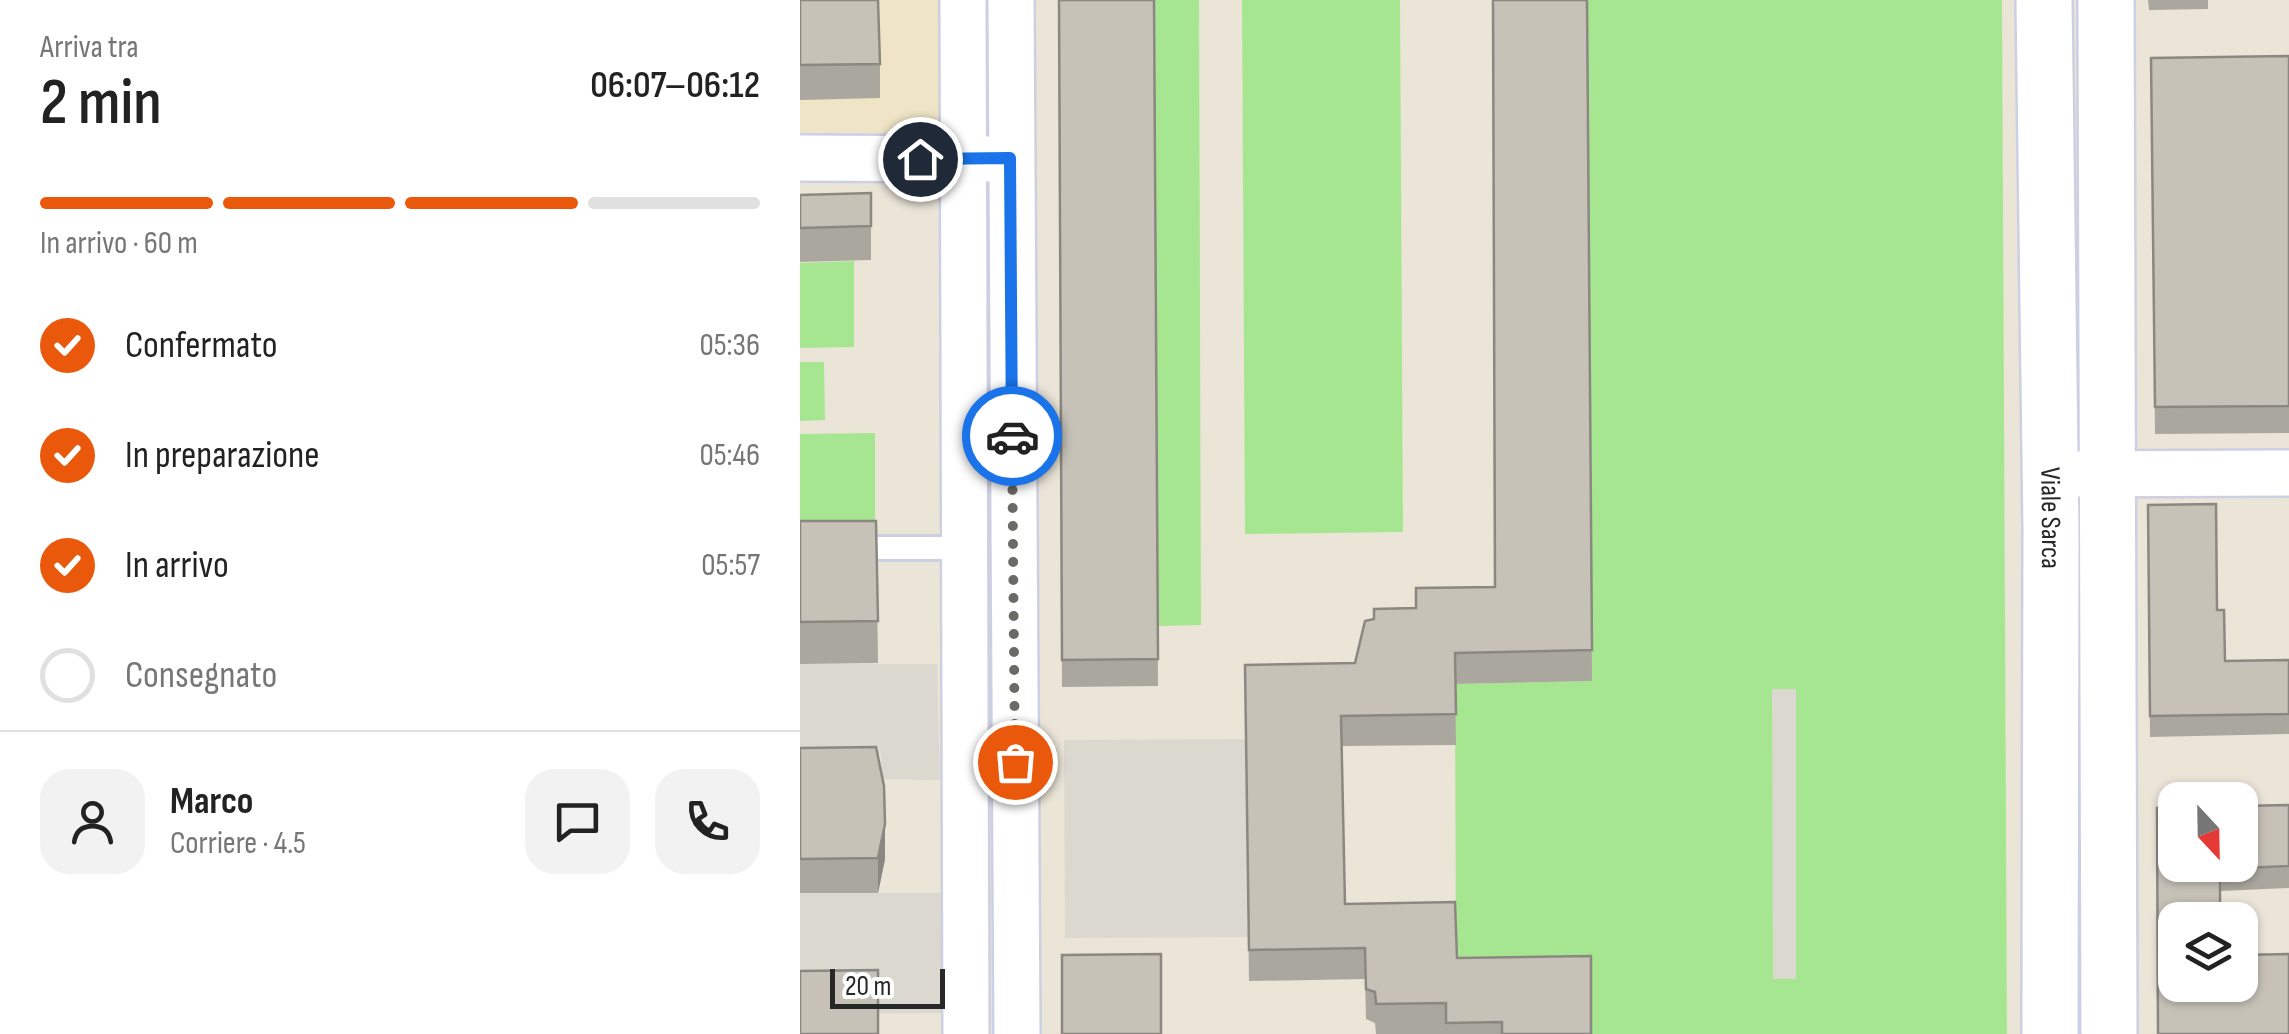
<!DOCTYPE html>
<html lang="it">
<meta charset="utf-8">
<style>
:root{--surface:#fff;--page:#f2f2f2;--text:#222;--muted:#767676;--line:#e0e0e0;--accent:#ea580c}
body{margin:0;font-family:"Sofia Sans Condensed",sans-serif;background:var(--page);color:var(--text);height:100vh;display:flex;flex-direction:column;font-size:38px;white-space:nowrap}
*{box-sizing:border-box;margin:0}
p{font-size:32px;color:var(--muted)}
.icon{flex:none;width:55px;height:55px;fill:none;stroke:currentColor;stroke-width:2;stroke-linecap:round;stroke-linejoin:round}
.map{position:relative;flex:1;overflow:hidden}
.side{display:flex;flex-direction:column;background:var(--surface);width:800px}
.side>*{flex:none}
.needle{width:65px;rotate:158deg}
.buttons{position:absolute;left:1358px;top:782px;display:grid;gap:20px}
.buttons a{display:grid;place-items:center;width:100px;height:100px;border-radius:20px;background:var(--surface);box-shadow:0 2px 8px #0004;font-size:50px}
.scale{position:absolute;left:30px;bottom:25px;width:115px;box-sizing:border-box;padding-left:10px;border:5px solid #282828;border-top:0;font-size:28px;line-height:35px;white-space:nowrap;color:#282828;-webkit-text-stroke:8px #fff;paint-order:stroke}
.pin{position:absolute;display:grid;place-items:center;width:85px;height:85px;color:#fff;margin:-42px;border:5px solid #fff;border-radius:50%;box-shadow:0 2px 10px #0007}
.courier{position:absolute;display:grid;place-items:center;width:100px;height:100px;margin:-50px;border:8px solid #1a73e8;border-radius:50%;background:#fff;color:#222;box-shadow:0 2px 12px #0007}
.headline em{font-style:normal;font-weight:600}
.headline div{display:flex;flex-direction:column-reverse}
.headline{display:flex;align-items:center;justify-content:space-between;height:170px;padding:0 40px}
h1{font-size:65px;font-weight:600;line-height:75px}
.bar{display:grid;grid-template-columns:repeat(4,1fr);gap:15px 10px;align-content:center;height:120px;padding:0 40px}
.bar i{height:12px;border-radius:8px;background:var(--line)}
.bar .selected{background:var(--accent)}
.bar p{grid-column:span 4}
.line{display:flex;align-items:center;gap:25px;padding:0 40px;border-top:2px solid var(--line)}
.line div{flex:1}
.round{display:grid;place-items:center;flex:none;width:105px;height:105px;border-radius:30px;background:var(--page)}
ol{padding:0 40px;list-style:none}
li{display:flex;align-items:center;gap:30px;height:110px}
li p{margin-inline-start:auto}
li .icon{padding:10px;border-radius:50%;background:var(--accent);color:#fff;stroke-width:4}
li:last-child{color:var(--muted)}
li i{width:55px;height:55px;border:5px solid var(--line);border-radius:50%}
main{display:flex;flex:1;min-height:0}
.map>svg:first-child{display:block}
.education{fill:#efe5c6}
.green{fill:#a6e691}
.plaza{fill:#dbd8cf}
.lines{fill:none;stroke-linecap:round;stroke-linejoin:round}
.lane-casing{stroke:#cdcfe2;stroke-width:28}
.street-casing{stroke:#cdcfe2;stroke-width:50}
.secondary-casing{stroke:#cdcfe2;stroke-width:60}
.lane{stroke:#fff;stroke-width:22}
.street{stroke:#fff;stroke-width:45}
.secondary{stroke:#fff;stroke-width:55}
.wall{fill:#aaa79e}
.shaded-wall{fill:#8b8881}
.building{fill:#c6c2b8;stroke:#8b8881;stroke-width:2.5}
.done{stroke:#6c6a66;stroke-width:10;stroke-dasharray:0 18}
.route{stroke:#1a73e8;stroke-width:12}
.labels{text-anchor:middle;dominant-baseline:central;stroke-width:8;stroke-linejoin:round;paint-order:stroke}
.street-label{font-size:28px;fill:#282828;stroke:#fff}
</style>
<main>
<section class="side">
<div class="headline"><div><h1>2 min</h1><p>Arriva tra</p></div><em>06:07–06:12</em></div>
<div class="bar"><i class="selected"></i><i class="selected"></i><i class="selected"></i><i></i><p>In arrivo · 60 m</p></div>
<ol>
<li><svg class="icon" aria-label="check" viewBox="0 0 24 24"><path d="M5 12l5 5 9-10"/></svg>Confermato<p>05:36</p></li>
<li><svg class="icon" aria-label="check" viewBox="0 0 24 24"><path d="M5 12l5 5 9-10"/></svg>In preparazione<p>05:46</p></li>
<li><svg class="icon" aria-label="check" viewBox="0 0 24 24"><path d="M5 12l5 5 9-10"/></svg>In arrivo<p>05:57</p></li>
<li><i></i>Consegnato</li>
</ol>
<div class="line" style="height:180px"><a class="round"><svg class="icon" aria-label="person" viewBox="0 0 24 24"><circle cx="12" cy="8" r="4"/><path d="M4 21q1-7 8-7t8 7"/></svg></a><div><b>Marco</b><p>Corriere · 4.5</p></div><a class="round"><svg class="icon" aria-label="chat" viewBox="0 0 24 24"><path d="M4 5h16v11H9l-5 4z"/></svg></a><a class="round"><svg class="icon" aria-label="phone" viewBox="0 0 24 24"><path d="M5 4h4l2 5-3 2q2 4 5 5l2-3 5 2v4C11 20 4 13 5 4z"/></svg></a></div>
</section>
<div class="map">
<svg width="1489" height="1034" viewBox="0 0 1489 1034">
<rect width="100%" height="100%" fill="#ebe5d8"/>
<path class="education" d="M0 0H145V112L120 132H0Z"/>
<path class="green" d="M354 0H399L401 625 357 626Z
M442 0H600L603 532 445 534Z
M787 0H1202L1207 1034H791L656 989 655 684 791 681Z
M54 261V347L0 348V263Z
M0 362H24L25 420 0 421Z
M75 433V522L0 524V434Z"/>
<path class="plaza" d="M0 664H137L140 780 81 779V755L0 754Z
M972 689H996V979H973Z
M445 739 449 937 265 938 264 740Z
M0 893H142V1013L0 1014Z"/>
<g class="lines">
<defs>
<path id="lane" d="M0 548H164"/>
<path id="street" d="M163 0 166 1034
M211 0 217 1034
M0 158 193 159
M1249 474 1489 473"/>
<g id="secondary">
<path id="s1" d="M1244 0 1251 529 1250 1034"/>
<path d="M1306 0 1309 1034"/>
</g>
</defs>
<use href="#lane" class="lane-casing"/>
<use href="#street" class="street-casing"/>
<use href="#secondary" class="secondary-casing"/>
<use href="#lane" class="lane"/>
<use href="#street" class="street"/>
<use href="#secondary" class="secondary"/>
</g>
<path class="wall" d="M0 0 80 64V98L0 100Z
M259 0H354L358 686 262 687Z
M787 0 792 681 655 684 656 745 542 746 545 904 657 958 791 1034H576L575 1023 566 1019 565 979 449 981 445 665 555 663 616 608 695 587Z
M1348 0H1408V9L1349 10Z
M1489 56V433L1355 434 1351 58Z
M71 193V260L0 262V195Z
M1348 505 1417 610 1425 661 1489 660V734L1350 737Z
M0 521H76L78 663 0 664Z
M0 748 85 859 78 893H0Z
M1489 805V888L1420 891 1357 1034V808Z"/>
<path class="shaded-wall" d="M85 824V859L78 893V858Z"/>
<path class="building" d="M0 0H78L80 64 0 65Z
M259 0H354L358 659 262 660Z
M693 0H787L792 650 655 653 656 714 541 716 545 904 655 902 657 958 791 956V1034H702V1022L646 1023V1003L576 1004 575 992 566 989 565 948 449 950 445 665 555 663 565 621 574 619V609L616 608V588L695 587Z
M1489 56V406L1355 407 1351 58Z
M71 193V226L0 228V195Z
M1416 504 1417 610H1424L1425 661 1489 660V714L1350 716 1348 505Z
M0 521H76L78 621 0 622Z
M76 747 84 786 85 824 78 858 0 859V748Z
M1489 805V866L1420 869V920H1375V985H1440V955L1489 954V1034H1358L1357 808H1375V865H1440V806Z
M361 954V1034H262V955Z
M78 970V1034H0V971Z"/>
<g class="lines">
<path class="done" d="M212 436 215 762"/>
<path class="route" d="M120 159 210 158 212 436"/>
</g>
<g class="labels">
<g class="street-label">
<text stroke="none"><textPath href="#s1" startOffset="518">Viale Sarca</textPath></text>
</g>
</g>
</svg>
<div class="buttons">
<a><svg class="needle" viewBox="-14 -14 28 28"><path d="M0-13l5 13h-10z" fill="#e53935"/><path d="M0 13l5-13h-10z" fill="#767676"/></svg></a>
<a><svg class="icon" aria-label="layers" viewBox="0 0 24 24"><path d="M12 4l9 5-9 5-9-5zM3 14l9 5 9-5"/></svg></a>
</div>
<div class="scale">20 m</div>
<div class="pin" style="left:215px;top:762px;background:#ea580c"><svg class="icon" aria-label="bag" viewBox="0 0 24 24"><path d="M5 8h14l-1 12H6zM9 8a3 3 0 0 1 6 0"/></svg></div>
<div class="pin" style="left:120px;top:159px;background:#1f2937"><svg class="icon" aria-label="home" viewBox="0 0 24 24"><path d="M3 11l9-7 9 7M6 9v11h12V9"/></svg></div>
<div class="courier" style="left:212px;top:436px"><svg class="icon" aria-label="car" viewBox="0 0 24 24"><path d="M5 17H2v-5l4-1 3-4h7l3 4 3 1v5h-3M9 17h6M6 11h13"/><circle cx="7" cy="17" r="2"/><circle cx="17" cy="17" r="2"/></svg></div>
</div>
</main>
